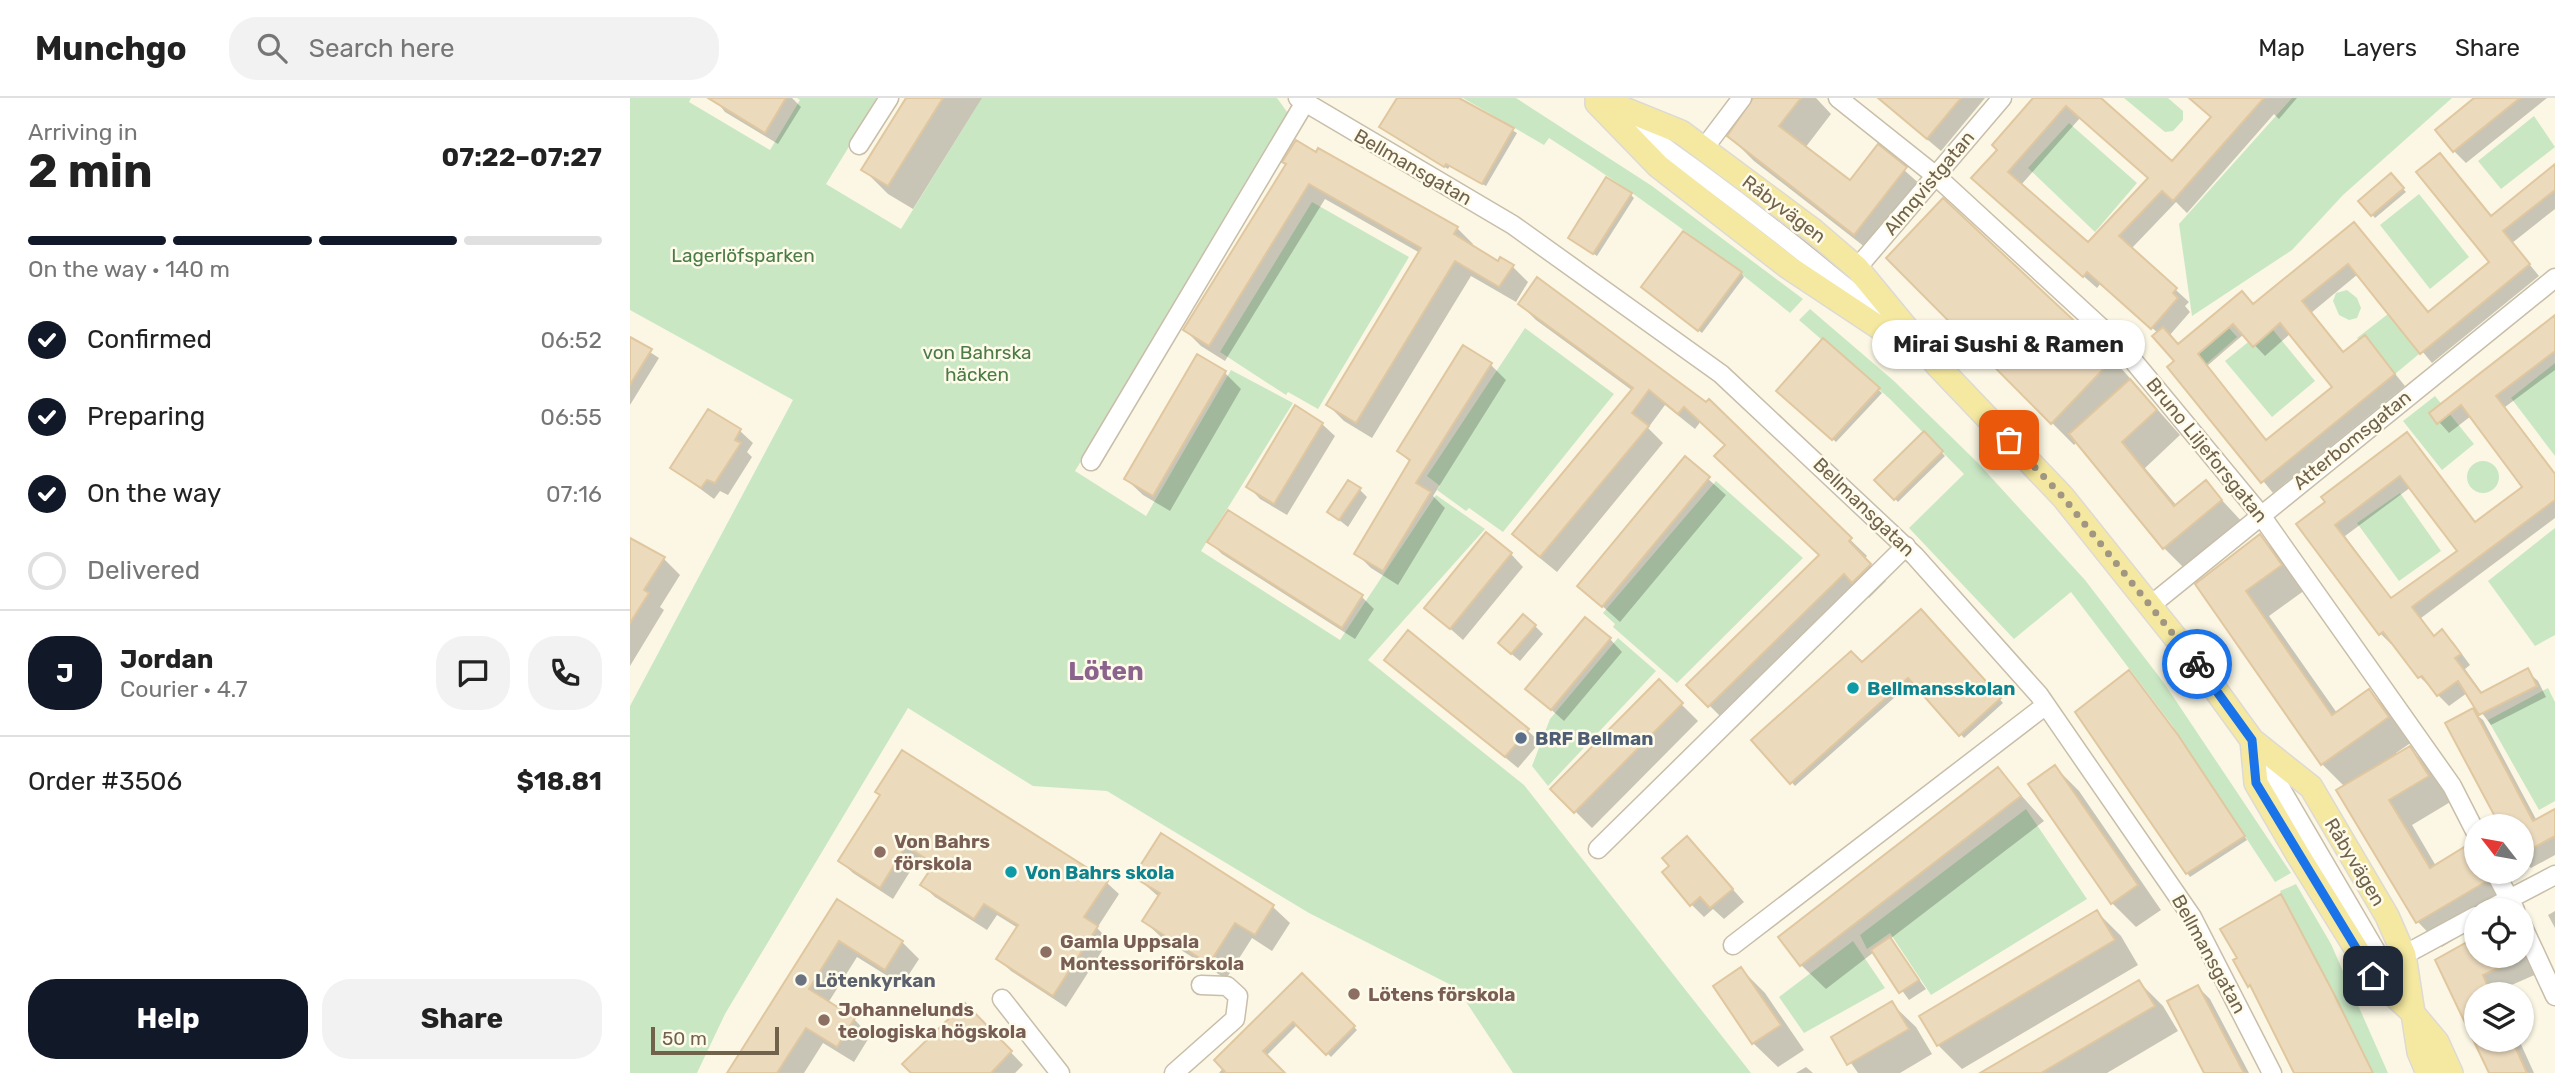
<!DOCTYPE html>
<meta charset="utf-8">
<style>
:root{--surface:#fff;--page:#f2f2f2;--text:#222;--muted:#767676;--line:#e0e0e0;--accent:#111827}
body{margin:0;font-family:Rubik,sans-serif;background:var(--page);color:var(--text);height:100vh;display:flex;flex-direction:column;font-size:26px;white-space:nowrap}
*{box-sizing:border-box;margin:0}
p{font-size:23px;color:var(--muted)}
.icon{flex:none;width:38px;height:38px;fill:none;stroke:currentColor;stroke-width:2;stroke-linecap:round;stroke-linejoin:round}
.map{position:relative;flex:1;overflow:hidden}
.panel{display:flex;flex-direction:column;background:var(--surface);width:630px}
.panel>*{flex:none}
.needle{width:46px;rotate:301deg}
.fabs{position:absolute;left:1834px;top:716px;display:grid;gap:14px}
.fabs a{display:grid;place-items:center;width:70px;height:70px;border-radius:50%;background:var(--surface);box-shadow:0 2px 5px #0004;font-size:35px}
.scale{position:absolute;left:21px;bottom:18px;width:128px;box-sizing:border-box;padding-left:7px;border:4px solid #71624c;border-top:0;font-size:19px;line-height:24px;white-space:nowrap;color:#71624c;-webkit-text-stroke:5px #fefbea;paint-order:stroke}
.pin{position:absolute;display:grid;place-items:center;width:60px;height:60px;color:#fff;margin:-30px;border-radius:14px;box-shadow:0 4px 10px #0006}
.courier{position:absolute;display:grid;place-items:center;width:70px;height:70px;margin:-35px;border:5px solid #1a73e8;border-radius:50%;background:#fff;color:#222;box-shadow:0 2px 9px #0007}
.bubble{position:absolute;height:49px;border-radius:24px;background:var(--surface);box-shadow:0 2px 5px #0004;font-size:23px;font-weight:700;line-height:49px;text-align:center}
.head em{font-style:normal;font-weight:700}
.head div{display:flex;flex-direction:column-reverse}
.head{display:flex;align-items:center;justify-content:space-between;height:119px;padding:0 28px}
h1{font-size:46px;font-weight:700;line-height:52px}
.bar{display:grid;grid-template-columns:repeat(4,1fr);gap:10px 7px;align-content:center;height:84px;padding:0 28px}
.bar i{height:9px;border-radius:5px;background:var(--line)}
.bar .active{background:var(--accent)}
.bar p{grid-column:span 4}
.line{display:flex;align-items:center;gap:18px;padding:0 28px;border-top:2px solid var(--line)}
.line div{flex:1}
.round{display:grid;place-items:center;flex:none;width:74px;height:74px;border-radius:28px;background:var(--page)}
ol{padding:0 28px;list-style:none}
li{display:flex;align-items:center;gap:21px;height:77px}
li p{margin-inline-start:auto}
li .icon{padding:7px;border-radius:50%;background:var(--accent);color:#fff;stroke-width:4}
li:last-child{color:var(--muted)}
li i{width:38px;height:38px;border:4px solid var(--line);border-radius:50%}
.action{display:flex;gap:14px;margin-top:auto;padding:14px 28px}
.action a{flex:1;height:80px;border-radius:28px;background:var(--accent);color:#fff;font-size:28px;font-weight:700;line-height:80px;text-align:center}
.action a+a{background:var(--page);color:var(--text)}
header{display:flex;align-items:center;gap:42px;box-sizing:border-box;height:98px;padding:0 35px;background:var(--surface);border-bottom:2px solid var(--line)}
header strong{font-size:33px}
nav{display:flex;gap:38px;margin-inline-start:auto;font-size:24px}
.search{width:490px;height:63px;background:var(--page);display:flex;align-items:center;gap:18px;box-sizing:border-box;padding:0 24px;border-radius:28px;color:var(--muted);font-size:26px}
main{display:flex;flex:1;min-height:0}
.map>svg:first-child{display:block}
.green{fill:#cae7c4}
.shadow{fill:#0003;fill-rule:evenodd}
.building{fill:#ecdabc;stroke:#e0c79f;stroke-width:2;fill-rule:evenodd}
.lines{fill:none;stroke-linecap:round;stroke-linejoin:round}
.minor-casing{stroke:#c8bea9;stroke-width:21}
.major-casing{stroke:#ddd9d4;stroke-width:26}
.minor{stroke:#fff;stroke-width:18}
.major{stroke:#f5e9a1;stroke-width:23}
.done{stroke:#a19681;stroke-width:7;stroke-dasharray:0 12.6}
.route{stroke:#1a73e8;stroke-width:9}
.culture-dot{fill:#0f9aa8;stroke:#fefbea;stroke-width:2.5}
.service-dot{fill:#5c6f8a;stroke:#fefbea;stroke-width:2.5}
.education-dot{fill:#8d6e63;stroke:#fefbea;stroke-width:2.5}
.worship-dot{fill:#6b7280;stroke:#fefbea;stroke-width:2.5}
.labels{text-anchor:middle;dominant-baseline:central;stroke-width:5;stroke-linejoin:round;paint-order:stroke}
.street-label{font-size:19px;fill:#71624c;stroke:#fefbea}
.park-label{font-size:19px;fill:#4b7c47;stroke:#fefbea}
.culture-label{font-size:19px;font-weight:bold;fill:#0d838f;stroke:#fefbea;text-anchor:start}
.service-label{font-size:19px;font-weight:bold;fill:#4e5e75;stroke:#fefbea;text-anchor:start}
.education-label{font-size:19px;font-weight:bold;fill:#785e54;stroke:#fefbea;text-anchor:start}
.worship-label{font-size:19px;font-weight:bold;fill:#5b616d;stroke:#fefbea;text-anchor:start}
.district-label{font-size:26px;font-weight:bold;fill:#8a648d;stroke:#fefbea}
</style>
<header>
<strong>Munchgo</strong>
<div class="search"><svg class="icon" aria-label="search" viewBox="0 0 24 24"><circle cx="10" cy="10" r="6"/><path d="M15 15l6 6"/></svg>Search here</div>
<nav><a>Map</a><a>Layers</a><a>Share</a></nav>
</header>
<main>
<section class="panel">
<div class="head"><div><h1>2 min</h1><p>Arriving in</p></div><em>07:22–07:27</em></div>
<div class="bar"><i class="active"></i><i class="active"></i><i class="active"></i><i></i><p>On the way · 140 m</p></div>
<ol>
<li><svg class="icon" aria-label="check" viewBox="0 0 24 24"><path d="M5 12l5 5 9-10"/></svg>Confirmed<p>06:52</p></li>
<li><svg class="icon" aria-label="check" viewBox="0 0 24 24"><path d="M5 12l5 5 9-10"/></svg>Preparing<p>06:55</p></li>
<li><svg class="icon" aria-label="check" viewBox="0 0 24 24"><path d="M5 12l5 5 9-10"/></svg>On the way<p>07:16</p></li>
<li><i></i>Delivered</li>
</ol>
<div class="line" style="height:126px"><b class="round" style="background:var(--accent);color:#fff">J</b><div><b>Jordan</b><p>Courier · 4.7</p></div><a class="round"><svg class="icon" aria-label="chat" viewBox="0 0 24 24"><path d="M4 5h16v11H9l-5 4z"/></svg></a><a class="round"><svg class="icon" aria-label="phone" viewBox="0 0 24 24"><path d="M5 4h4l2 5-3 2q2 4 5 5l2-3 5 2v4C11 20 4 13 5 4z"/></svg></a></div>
<div class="line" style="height:91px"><div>Order #3506</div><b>$18.81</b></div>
<div class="action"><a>Help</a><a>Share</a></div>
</section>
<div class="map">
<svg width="1925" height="975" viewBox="0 0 1925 975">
<rect width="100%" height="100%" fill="#fbf7e4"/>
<path class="green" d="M0 0H61L59 4 140 52 170 2 167 0H249L196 86 271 131 352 0H647L660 18 445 373 516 418 601 272 663 305 571 453 710 542 806 397 855 431 738 562 894 687 1121 975H883L827 890 679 815 477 693 403 688 278 610 95 916 67 975H0V608L163 302 0 212Z
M833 0H886L1022 88 1173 201 1160 215C1083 152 1003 93 919 40L914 47Z
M1494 0H1538L1553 13V22L1543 33 1535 34Z
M1662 0H1822L1713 97 1662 152 1562 218 1549 126Z
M1904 18 1925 49 1871 91 1848 63Z
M1439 25 1507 85 1465 134 1398 70Z
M1789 96 1839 159 1800 191 1750 127Z
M682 104 779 159 688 311 658 294 656 297 590 254Z
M1717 192 1727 200 1731 210 1727 220 1719 222 1709 217 1703 203 1706 195Z
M1180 211 1264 283 1347 364 1455 482 1534 585 1661 775 1645 784 1542 627 1441 494 1384 541 1279 430 1334 376 1260 301 1169 222Z
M1758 216 1789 256 1759 281 1727 240Z
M1639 227 1685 283 1642 319 1595 263Z
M895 230 984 296 873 434 839 410 836 413 807 392 810 388 797 378Z
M1599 230 1607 239 1576 266 1568 256Z
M1925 265V358L1881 300Z
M1805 298 1844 346 1812 372 1773 323Z
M1837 379a16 16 0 1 1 32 0a16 16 0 1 1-32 0Z
M1086 383 1173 460 1047 585 983 529 985 526 973 515Z
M1770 395 1811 453 1769 483 1727 425Z
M1925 430V537L1905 548 1858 483Z
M988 540 1026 573 918 688 902 668 920 621Z
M1918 590 1925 604V703L1909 712 1858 622Z
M1396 711 1457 801 1301 897 1260 835 1237 851 1230 837Z
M1666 786 1701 846 1758 975H1742L1650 793Z
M1223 843 1255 890 1174 935 1149 899Z"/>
<path class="shadow" d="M84 0H162L171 9 148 46 95 14Z
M278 0H352L283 111 258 96 234 72Z
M769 0H828L887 35 856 88 820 68 818 71 755 32Z
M1127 0H1186L1201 16 1175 50 1220 85 1248 49 1300 95 1249 160 1124 63 1099 38Z
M1248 0H1355L1311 53Z
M1406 0H1469L1542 65 1582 20 1560 0H1667L1649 21 1644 16 1557 115 1546 104 1501 151 1559 204 1555 208 1560 214 1539 238 1548 248 1624 208 1724 126 1799 216 1862 164V119L1925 69V111L1882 145 1909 178 1802 265 1728 176 1681 215 1714 255 1735 239 1775 288 1643 395 1540 269 1547 264 1528 235 1471 185 1467 190 1357 93 1369 52ZM1450 20 1519 81 1458 146 1391 87ZM1661 235 1704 289 1638 344 1577 268 1614 236 1635 258Z
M1847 0H1917L1836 65 1824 53Z
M657 67 827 130 843 146 841 149 868 165 882 168 898 184 886 204 841 178 742 340 714 323 698 307 790 155 695 101 595 263 571 248 555 232Z
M1761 77 1776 94 1745 120 1730 103Z
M1001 97 1004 100 967 158 943 143Z
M1258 160 1483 261 1550 337 1515 370 1547 408 1575 384 1615 427 1558 474 1534 450 1447 344 1444 347Z
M1111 175 1114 179 1072 235 1016 193Z
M890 206 1076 307 1079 304 1237 458 1234 461 1256 483 1239 500 1231 491 1096 624 1059 587 1191 457 1097 347 1071 323 1065 331 1035 307 1018 330 1033 345 927 474 900 452 884 436 1003 293 906 222Z
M1925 219V272L1875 309 1925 375V420L1791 520 1805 539 1812 534 1823 544 1840 567 1835 571 1853 596 1897 573 1908 583 1916 599 1861 627 1837 595 1819 608 1790 579 1763 545 1761 546 1751 536 1668 427 1777 337 1846 426 1895 389 1841 318 1819 335 1801 315ZM1781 389 1829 454 1762 501 1715 438Z
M0 241 29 260 0 307Z
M1193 242 1252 295 1206 344 1149 293Z
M861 267 876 282 803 398 815 410 768 487 741 470 726 455 780 364 769 353Z
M595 275 611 291 540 413 513 397 496 381Z
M78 314 110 333 123 345 117 354 122 359 98 397 90 393 84 401 42 370Z
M692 326 705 338 657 417 630 401 618 388Z
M1294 336 1315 358 1268 404 1247 382Z
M1056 361 1096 397 990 524 950 488Z
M729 391 737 399 718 429 699 414Z
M1630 438 1654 462 1675 492 1639 518 1707 615 1739 593 1763 617 1782 644 1766 655 1768 657 1780 650 1804 675 1822 703 1782 727 1806 768 1836 751 1846 761V774H1859L1880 808 1846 812V828L1812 849 1788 824 1709 693 1715 689 1692 666 1567 486Z
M0 442 34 461 50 477 30 509 34 512 0 568Z
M580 444 732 499 744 511 725 541 592 456Z
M881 456 893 469 833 542 797 510Z
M1291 513 1373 605 1334 640 1283 583 1165 688 1124 642 1232 566Z
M905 528 913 536 890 563 878 553Z
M980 541 992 554 934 623 898 591Z
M757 562 897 632 910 644 888 670Z
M1029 584 1068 623 962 730 923 691Z
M1842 613 1853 622 1907 723 1925 713V757L1901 770 1892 761V728H1872Z
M1551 643 1617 742 1560 779 1557 775Z
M1425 669 1449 693 1531 812 1506 829 1482 805Z
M1368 671 1414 723 1260 841 1296 891 1279 902 1244 854 1196 891 1171 867Z
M252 698 476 784 489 796 467 830 479 842 436 909 381 873 368 861 388 830 367 817 357 832 305 799 292 787 304 769 289 759 263 801 223 775 210 763Z
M531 737 643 809 660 825 642 853 622 840 596 881 531 839 514 823 529 799 505 778Z
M1069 753 1114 804 1094 821 1083 811 1074 819 1062 807 1042 768Z
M208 804 272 844 289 861 272 887 227 859 198 905 224 921 240 938 224 964 193 945 174 975H100Z
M1925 813V830L1918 817Z
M1467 814 1491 838 1508 867 1332 971 1308 947Z
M1846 841V858H1892V841L1909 875 1868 893 1869 896H1846V942H1889L1904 975H1860L1807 862Z
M1111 871 1135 895 1174 952 1148 969 1123 945Z
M672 877 727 932 701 959 668 926 636 958 653 975H589Z
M1509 884 1533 908 1548 933 1477 975H1354Z
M1568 889 1580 901 1619 975H1576Z
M1261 905 1286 929 1302 956 1270 975H1228L1203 939Z
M335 907 393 967 385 975H283Z
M1176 969 1183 975H1166Z"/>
<path class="building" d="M78 0H156L135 35Z
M276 0H313L258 88 231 72Z
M767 0H829L884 30 852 86 816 66 814 69 749 29Z
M1123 0H1171L1149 28 1220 82 1248 46 1277 69 1224 137 1097 38Z
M1248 0H1331L1297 41Z
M1403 0H1471L1542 63 1581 19 1559 0H1634L1543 103 1532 93 1489 138 1547 190 1543 195 1548 200 1521 231 1457 174 1453 179 1341 80 1367 52 1362 47ZM1436 8 1518 80 1458 144 1378 74Z
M1844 0H1890L1823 54 1805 32Z
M666 42 686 54 688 50 828 129 824 136 868 163 870 159 884 167 869 189 825 163 726 325 696 307 791 150 679 86 579 248 553 232 656 66 652 64Z
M1810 55 1861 118 1925 66V92L1873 133 1900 166 1790 256 1718 166 1672 203 1713 254 1735 237 1765 276 1631 385 1537 269 1544 263 1522 238 1533 229 1548 246 1612 193 1623 206 1724 124 1798 214 1859 164 1786 74ZM1650 225 1702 289 1636 342 1568 256 1603 226 1623 249Z
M1761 75 1774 90 1741 118 1728 103Z
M976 79 1002 95 963 156 938 140Z
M1313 100 1484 260 1421 326 1256 160Z
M1053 133 1112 174 1068 233 1011 189Z
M907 179 1076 304 1079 301 1222 440 1219 443 1241 466 1222 485 1214 476 1078 609 1056 587 1189 457 1084 358 1095 347 1054 309 1048 316 1019 292 1002 315 1019 328 910 459 882 436 1003 290 888 206Z
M1925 217V253L1866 298 1925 376V402L1782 509 1804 538 1812 531 1831 556 1825 560 1851 595 1898 570 1907 588 1849 617 1828 583 1807 598 1792 578 1788 580 1753 534 1749 537 1666 426 1695 404 1691 399 1777 334 1845 424 1892 389 1831 307 1807 326 1799 315ZM1770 378 1827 453 1761 500 1705 427Z
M0 239 22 251 0 287Z
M1193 240 1250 290 1202 342 1146 293Z
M833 247 862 265 786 385 801 394 753 473 724 456 780 362 767 353Z
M567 256 596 273 523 398 494 381Z
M1500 281 1527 312 1492 344 1544 408 1576 382 1592 402 1533 451 1439 336Z
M665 307 693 325 644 406 616 389Z
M78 311 111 331 105 342 111 345 85 385 77 382 71 390 40 370Z
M1294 333 1313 353 1264 402 1244 382Z
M1055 358 1080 379 972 509 947 488Z
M718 382 731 390 709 422 697 414Z
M598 412 733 497 712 530 577 444Z
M856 434 882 455 820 531 794 510Z
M1630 436 1652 467 1616 493 1702 617 1739 591 1759 619 1691 667 1565 486Z
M0 440 35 459 14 492 19 495 0 525Z
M1291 511 1371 600 1329 638 1278 580 1160 686 1121 642 1221 553 1232 564Z
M893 516 906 527 881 556 868 545Z
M955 519 981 540 921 612 895 591Z
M778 532 899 631 875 659 754 562Z
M1499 572 1548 637 1615 738 1556 776 1445 614Z
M1029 581 1053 605 944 715 920 691Z
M1843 610 1903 723 1925 711V738L1892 756V728H1870L1815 625Z
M1780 648 1799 678 1759 702 1800 770 1836 748 1846 765V774H1851L1857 783 1786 825 1706 692Z
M272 652 478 783 454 819 468 828 423 898 366 861 388 827 354 806 344 821 290 787 304 766 276 748 250 790 208 763 250 697 245 694Z
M1425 667 1508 787 1481 806 1398 686Z
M1368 669 1391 698 1170 868 1148 839Z
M531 735 644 807 625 837 605 825 579 866 512 823 530 795 503 779Z
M1057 738 1103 791 1080 810 1070 799 1060 808 1032 774 1039 768 1032 760Z
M1651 796 1703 894 1743 975H1664L1620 887 1618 889 1603 862 1607 860 1590 831Z
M207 801 273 843 255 872 209 843 179 891 225 920 207 949 176 930 147 975H97Z
M1467 812 1485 842 1307 948 1289 918Z
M1260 839 1289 882 1269 895 1241 852Z
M1846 839V858H1894L1853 877 1861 896H1846V942H1882L1897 975H1859L1805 862Z
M1111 869 1151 927 1122 946 1083 888Z
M672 875 725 928 696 957 663 924 633 953 655 975H596L584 962Z
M1509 882 1525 908 1411 975H1350Z
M1568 887 1614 975H1574L1537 903Z
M1262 903 1279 931 1217 967 1201 939Z
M335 905 382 953 361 975H281L272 966Z"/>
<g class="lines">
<defs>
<path id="minor" d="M668 0 883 127 1091 276 1285 458 1409 597 1562 819 1642 975
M1208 0 1306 78 1491 248 1630 416 1822 688 1846 735
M987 16C1081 81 1171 150 1258 225
M1081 41 1112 0
M229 47 259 0
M1227 170 1372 0
M461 363 674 6
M1521 507 1925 180
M1627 650 1774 901
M968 751 1276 448
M1865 774 1885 812
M1858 812 1925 777
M1892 827 1925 898
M1103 847 1416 607
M1774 857 1846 818
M372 901 430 975
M544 975 605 921 608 898 597 888 571 887"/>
<path id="major" d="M967 0 1051 34 1184 133 1227 170 1307 267 1433 399 1569 569 1622 642 1681 689 1757 818 1774 857 1789 954 1798 975
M967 5 1028 68 1158 169 1289 256
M1622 642 1626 685 1668 757 1743 878 1781 913 1807 944 1821 975"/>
</defs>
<use href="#minor" class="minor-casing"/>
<use href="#major" class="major-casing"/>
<use href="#minor" class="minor"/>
<use href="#major" class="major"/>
</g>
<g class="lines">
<path class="done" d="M1379 342 1433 399 1567 566"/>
<path class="route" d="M1567 566 1622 642 1626 685 1743 878"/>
</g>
<g class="culture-dot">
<circle cx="1223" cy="590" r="7"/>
<circle cx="381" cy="774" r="7"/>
</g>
<circle class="service-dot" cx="891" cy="640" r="7"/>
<g class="education-dot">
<circle cx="250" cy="754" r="7"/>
<circle cx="416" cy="854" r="7"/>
<circle cx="724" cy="896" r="7"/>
<circle cx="194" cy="922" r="7"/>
</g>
<circle class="worship-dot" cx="171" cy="882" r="7"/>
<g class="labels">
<g class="street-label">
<text transform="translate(783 69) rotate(30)">Bellmansgatan</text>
<text transform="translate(1299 85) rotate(-50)">Almqvistgatan</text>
<text transform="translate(1154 111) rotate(37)">Råbyvägen</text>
<text transform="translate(1722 342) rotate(-39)">Atterbomsgatan</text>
<text transform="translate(1577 352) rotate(51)">Bruno Liljeforsgatan</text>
<text transform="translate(1234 409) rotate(44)">Bellmansgatan</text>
<text transform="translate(1725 764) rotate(59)">Råbyvägen</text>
<text transform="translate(1579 856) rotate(61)">Bellmansgatan</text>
</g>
<g class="park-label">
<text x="113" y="157">Lagerlöfsparken</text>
<text x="347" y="254">von Bahrska<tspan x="347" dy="22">häcken</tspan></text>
</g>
<g class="culture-label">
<text x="1237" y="590">Bellmansskolan</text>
<text x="395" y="774">Von Bahrs skola</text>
</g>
<g class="service-label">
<text x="905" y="640">BRF Bellman</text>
</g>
<g class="education-label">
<text x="264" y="743">Von Bahrs<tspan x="264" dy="22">förskola</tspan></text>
<text x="430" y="843">Gamla Uppsala<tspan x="430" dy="22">Montessoriförskola</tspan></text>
<text x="738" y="896">Lötens förskola</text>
<text x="208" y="911">Johannelunds<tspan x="208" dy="22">teologiska högskola</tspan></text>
</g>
<g class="worship-label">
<text x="185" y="882">Lötenkyrkan</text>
</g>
<g class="district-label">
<text x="476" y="573">Löten</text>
</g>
</g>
</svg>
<div class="fabs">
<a><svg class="needle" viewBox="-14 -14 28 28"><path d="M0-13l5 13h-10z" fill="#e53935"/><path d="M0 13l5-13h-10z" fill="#767676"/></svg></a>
<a><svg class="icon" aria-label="locate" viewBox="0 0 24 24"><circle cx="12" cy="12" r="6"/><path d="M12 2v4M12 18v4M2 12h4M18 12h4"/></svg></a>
<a><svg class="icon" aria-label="layers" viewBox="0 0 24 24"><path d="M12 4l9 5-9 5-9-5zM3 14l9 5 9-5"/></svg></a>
</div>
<div class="scale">50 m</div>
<div class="pin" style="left:1379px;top:342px;background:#ea580c"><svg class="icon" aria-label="bag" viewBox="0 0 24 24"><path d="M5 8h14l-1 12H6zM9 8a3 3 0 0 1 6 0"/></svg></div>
<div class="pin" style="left:1743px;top:878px;background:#1f2937"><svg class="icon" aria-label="home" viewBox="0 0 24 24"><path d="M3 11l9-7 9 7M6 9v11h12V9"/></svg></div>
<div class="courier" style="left:1567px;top:566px"><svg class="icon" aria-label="bike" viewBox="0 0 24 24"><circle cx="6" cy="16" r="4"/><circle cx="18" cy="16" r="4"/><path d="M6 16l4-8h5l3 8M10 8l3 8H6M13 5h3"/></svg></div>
<div class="bubble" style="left:1242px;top:222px;width:273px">Mirai Sushi &amp; Ramen</div>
</div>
</main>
